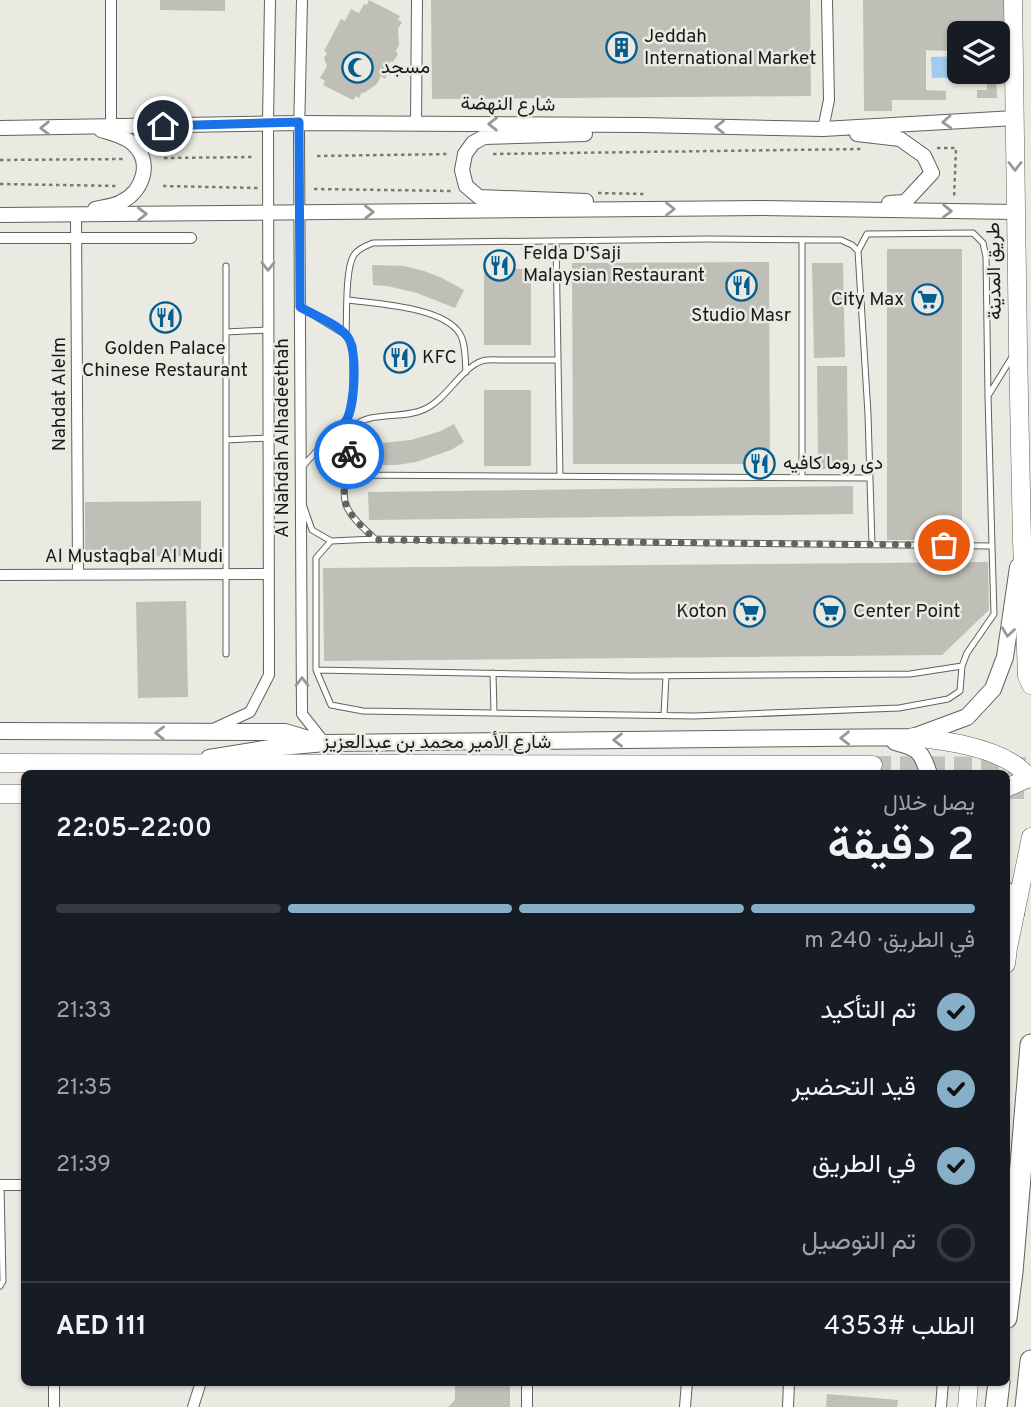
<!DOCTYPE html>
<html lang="ar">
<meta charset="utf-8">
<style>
:root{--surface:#171b24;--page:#20242c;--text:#f1f3f6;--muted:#9ea1a6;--line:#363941;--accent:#87b0c8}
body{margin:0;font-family:Overpass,Vazirmatn,sans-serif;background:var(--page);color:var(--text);direction:rtl;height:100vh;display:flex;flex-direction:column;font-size:26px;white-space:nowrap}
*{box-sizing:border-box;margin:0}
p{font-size:23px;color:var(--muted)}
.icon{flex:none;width:38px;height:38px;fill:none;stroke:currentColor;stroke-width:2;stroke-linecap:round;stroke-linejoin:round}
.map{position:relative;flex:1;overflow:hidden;direction:ltr}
.panel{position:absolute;left:21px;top:770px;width:989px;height:616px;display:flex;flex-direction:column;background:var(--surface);border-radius:10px;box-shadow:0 2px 5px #0004;direction:rtl}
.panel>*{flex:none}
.buttons{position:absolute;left:947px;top:21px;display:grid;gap:14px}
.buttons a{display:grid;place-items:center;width:63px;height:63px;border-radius:10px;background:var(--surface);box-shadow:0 2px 5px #0004;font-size:35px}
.pin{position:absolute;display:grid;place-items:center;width:60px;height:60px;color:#fff;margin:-30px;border:4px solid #fff;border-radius:50%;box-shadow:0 2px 7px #0007}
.courier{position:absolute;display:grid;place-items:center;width:70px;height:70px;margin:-35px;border:5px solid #1a73e8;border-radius:50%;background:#fff;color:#222;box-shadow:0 2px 9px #0007}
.overview em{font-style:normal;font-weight:600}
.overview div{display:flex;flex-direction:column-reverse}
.overview{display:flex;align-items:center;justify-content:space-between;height:119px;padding:0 35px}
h1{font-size:46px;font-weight:600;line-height:52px}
.bar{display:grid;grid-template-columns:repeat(4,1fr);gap:10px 7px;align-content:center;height:84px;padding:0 35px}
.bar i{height:9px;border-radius:5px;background:var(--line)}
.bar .current{background:var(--accent)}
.bar p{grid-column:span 4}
.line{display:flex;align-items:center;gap:18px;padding:0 35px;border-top:2px solid var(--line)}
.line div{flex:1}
ol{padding:0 35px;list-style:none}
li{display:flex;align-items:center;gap:21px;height:77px}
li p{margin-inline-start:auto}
li .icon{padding:7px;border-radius:50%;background:var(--accent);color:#111;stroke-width:4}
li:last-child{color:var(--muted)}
li i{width:38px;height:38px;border:4px solid var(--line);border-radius:50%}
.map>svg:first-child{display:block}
.water{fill:#9fcbee}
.building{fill:#bfbeb7}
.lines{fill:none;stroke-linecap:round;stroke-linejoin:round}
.primary-tunnel{stroke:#c1c0ba;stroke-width:18;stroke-dasharray:18 9;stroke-linecap:butt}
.service-casing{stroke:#62615b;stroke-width:7}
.minor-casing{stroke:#62615b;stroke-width:12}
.tertiary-casing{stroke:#62615b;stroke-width:16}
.secondary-casing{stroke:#62615b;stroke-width:18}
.primary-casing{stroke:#62615b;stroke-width:19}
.motorway-casing{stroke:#62615b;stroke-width:23}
.path{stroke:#7a7975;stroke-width:2.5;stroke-dasharray:3.5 3.5;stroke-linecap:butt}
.service{stroke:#fff;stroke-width:5}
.minor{stroke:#fff;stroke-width:10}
.tertiary{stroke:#fff;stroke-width:14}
.secondary{stroke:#fff;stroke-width:16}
.primary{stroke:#fff;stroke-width:18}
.motorway{stroke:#fff;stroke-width:21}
.oneway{stroke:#989897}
.done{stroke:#64635f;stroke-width:7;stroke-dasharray:0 12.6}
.route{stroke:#1a73e8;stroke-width:9}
.labels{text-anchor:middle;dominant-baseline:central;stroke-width:5;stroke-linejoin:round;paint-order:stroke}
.poi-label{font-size:19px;fill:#1b1a18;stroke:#ebeae2;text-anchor:start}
.street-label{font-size:19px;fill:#1b1a18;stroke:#ebeae2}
</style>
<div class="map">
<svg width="1031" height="1407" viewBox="0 0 1031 1407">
<rect width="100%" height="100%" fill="#ebeae2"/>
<path class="water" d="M959 56V72H972V77L932 78 931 57Z"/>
<path class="building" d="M160 0H225V11L160 10Z
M369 0 400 16 398 20 402 22 398 29 399 45 396 51 398 54 393 62 391 61 386 69 389 71 385 79 381 76 377 84 364 93 362 92 359 98 356 96 353 100 323 85 325 81 320 78 327 66 324 58 327 53 324 51 341 19 345 21 351 9 359 13 364 4 367 5Z
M431 0H810L811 96 432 99Z
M863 0H1011L1012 53H998V33H959V38H956L946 51 926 50V90L946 91V100H892V111H864Z
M987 72H996L997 98H977V90H987Z
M887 249H962V540H887Z
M769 262 770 464H573L572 263Z
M812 263H843L845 357 814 358Z
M372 265 404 266 424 271 442 278 464 290 455 308 417 293 387 286 373 285Z
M484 269H531V345H484Z
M817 366H847L848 469H818Z
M484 390H531V466H484Z
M454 424 464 442 451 450 416 462 397 465H371V444L411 440 441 431Z
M853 486V514L369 520 368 492Z
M201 501V556L85 557V502Z
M988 562 989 610 942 655 324 661 323 568Z
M186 601 188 697 138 698 136 602Z
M455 1382H510V1407H448L455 1400Z
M827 1394 898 1400 897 1407H826Z"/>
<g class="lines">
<path class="primary-tunnel" d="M873 765 1031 766
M1006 790H1031"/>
<defs>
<path id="service" d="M802 240V478
M556 241 560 476
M858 251 867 234 973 233 983 243 986 257 988 396
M226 266V654
M348 300C377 304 444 307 460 334 466 344 465 361 466 372
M300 307 346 335 353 346V399L348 417 302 467
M226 332 268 330
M346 335C347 317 345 268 354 255 359 248 366 246 373 243L708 239 841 240 852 245 858 251 868 414 872 545
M346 421 353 427C370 410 403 420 425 409 447 399 461 368 482 361 489 359 497 360 504 360 522 360 540 360 558 360
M353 427C350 446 340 486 346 505 351 518 365 529 375 539
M226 440 268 438
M345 475 870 478
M304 507 312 530 331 541 375 539 992 546 994 614 967 653 962 666 910 674 631 676 316 670 331 705 363 711 695 716 899 708 948 699 960 691 962 666
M992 546 988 396 1012 357
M316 670V558L331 541
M493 673 494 713
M664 715 666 676
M0 1286 3 1281 1 1185"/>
<path id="minor" d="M111 0V127
M302 0 299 134 302 714 325 743
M416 123 417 0
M823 129 829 100 827 0
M76 214 78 574
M0 238H191
M0 575 269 574
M213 729 250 712 269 675 268 123 270 0
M0 1185H24
M54 1382V1407
M527 1382V1407
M193 1407 201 1382
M685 1407 687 1382
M788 1407 789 1382
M941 1407 943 1382"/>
<path id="tertiary" d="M0 128 299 123 642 125 823 129 1015 118
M585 134 484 137 473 143 465 154 462 170 466 186 479 197 586 201
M857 134 900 139 924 156 932 173 905 202 889 203
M95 209C103 207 114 206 121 202 144 191 153 160 132 143 124 136 110 133 101 130
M0 215 762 208 1015 212"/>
<path id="secondary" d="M0 731 285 732 315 741
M895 742C919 748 921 751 929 774
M209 758 270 748 325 743 913 737 967 717 993 689 1005 657 1018 567
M1006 890 1016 913"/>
<path id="primary" d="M1013 0 1018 348 1022 540 1027 676 1031 685
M913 737C946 741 986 746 1014 764 1020 768 1026 774 1031 779
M0 763 873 765
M1006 788 1031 777
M0 794H24
M1006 964 1008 948 1031 837
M967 1407 969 1382"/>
<path id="motorway" d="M1006 1318 1012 1272 1031 1045
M996 1407 999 1382
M1026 1407 1031 1361"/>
</defs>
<use href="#service" class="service-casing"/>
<use href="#minor" class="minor-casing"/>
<use href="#tertiary" class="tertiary-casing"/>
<use href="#secondary" class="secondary-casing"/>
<use href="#primary" class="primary-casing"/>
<use href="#motorway" class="motorway-casing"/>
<path class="path" d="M937 148H956L954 199
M493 154 861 149
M317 156 450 154
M164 158 255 157
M0 160 126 159
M0 184 119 186
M163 186 258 188
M314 189 452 191
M598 193 644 194"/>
<use href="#service" class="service"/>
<use href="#minor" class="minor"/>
<use href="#tertiary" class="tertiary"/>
<use href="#secondary" class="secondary"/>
<use href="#primary" class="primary"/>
<use href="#motorway" class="motorway"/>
</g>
<defs><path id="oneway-chevron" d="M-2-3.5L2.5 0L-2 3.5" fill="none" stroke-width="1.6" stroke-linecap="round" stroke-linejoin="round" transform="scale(1.75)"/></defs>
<g class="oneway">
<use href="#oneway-chevron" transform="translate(947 122) rotate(177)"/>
<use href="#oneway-chevron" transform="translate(493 124) rotate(-179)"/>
<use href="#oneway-chevron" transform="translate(720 127) rotate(-179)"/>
<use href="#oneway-chevron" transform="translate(45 128) rotate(179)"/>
<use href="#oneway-chevron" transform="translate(1015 166) rotate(90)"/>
<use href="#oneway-chevron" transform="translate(670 209)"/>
<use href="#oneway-chevron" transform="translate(947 211) rotate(1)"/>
<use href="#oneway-chevron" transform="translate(369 212) rotate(-1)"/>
<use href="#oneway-chevron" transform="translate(142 214) rotate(-1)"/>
<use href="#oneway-chevron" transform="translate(268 266) rotate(90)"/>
<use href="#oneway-chevron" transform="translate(1008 632) rotate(98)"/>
<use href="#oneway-chevron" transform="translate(302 682) rotate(-90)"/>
<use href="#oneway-chevron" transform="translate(160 733) rotate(-179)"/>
<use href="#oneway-chevron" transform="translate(845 738) rotate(179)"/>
<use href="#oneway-chevron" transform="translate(618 740) rotate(179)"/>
</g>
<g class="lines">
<path class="done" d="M349 454C346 468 342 491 346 504 351 518 365 529 375 540L944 545"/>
<path class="route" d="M163 126 299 122 300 307C314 315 337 324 347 336 358 350 355 406 346 421L353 426 349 454"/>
</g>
<defs>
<symbol id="building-ring" viewBox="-11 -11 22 22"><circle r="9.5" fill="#ebeae2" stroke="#055e8f" stroke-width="1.5"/><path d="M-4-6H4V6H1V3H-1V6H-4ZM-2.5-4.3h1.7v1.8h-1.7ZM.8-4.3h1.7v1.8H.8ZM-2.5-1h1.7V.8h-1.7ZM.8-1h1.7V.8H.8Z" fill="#055e8f"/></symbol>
<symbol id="mosque-ring" viewBox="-11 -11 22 22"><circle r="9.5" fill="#ebeae2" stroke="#055e8f" stroke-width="1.5"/><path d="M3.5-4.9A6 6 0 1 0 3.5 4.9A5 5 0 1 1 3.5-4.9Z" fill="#055e8f"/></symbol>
<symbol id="restaurant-ring" viewBox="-11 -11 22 22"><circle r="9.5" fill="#ebeae2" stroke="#055e8f" stroke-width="1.5"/><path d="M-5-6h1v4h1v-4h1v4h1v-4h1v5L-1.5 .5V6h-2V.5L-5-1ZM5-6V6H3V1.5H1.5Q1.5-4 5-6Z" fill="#055e8f"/></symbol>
<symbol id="supermarket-ring" viewBox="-11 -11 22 22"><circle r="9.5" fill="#ebeae2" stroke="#055e8f" stroke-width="1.5"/><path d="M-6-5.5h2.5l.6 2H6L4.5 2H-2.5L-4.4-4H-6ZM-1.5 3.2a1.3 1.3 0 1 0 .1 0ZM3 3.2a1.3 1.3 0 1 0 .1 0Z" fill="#055e8f"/></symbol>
</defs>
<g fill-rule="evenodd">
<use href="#building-ring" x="604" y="30" width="35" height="35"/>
<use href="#mosque-ring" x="340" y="50" width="35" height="35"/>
<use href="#restaurant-ring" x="482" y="248" width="35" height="35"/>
<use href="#restaurant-ring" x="724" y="268" width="35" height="35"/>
<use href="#supermarket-ring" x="910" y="282" width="35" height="35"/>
<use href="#restaurant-ring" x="148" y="300" width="35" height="35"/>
<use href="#restaurant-ring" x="382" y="340" width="35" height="35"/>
<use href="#restaurant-ring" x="742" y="446" width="35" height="35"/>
<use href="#supermarket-ring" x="732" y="594" width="35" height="35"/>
<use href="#supermarket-ring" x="812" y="594" width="35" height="35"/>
</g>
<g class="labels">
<g class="poi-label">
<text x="644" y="37">Jeddah<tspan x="644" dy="22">International Market</tspan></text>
<text x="381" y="68">مسجد</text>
<text x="523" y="254">Felda D'Saji<tspan x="523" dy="22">Malaysian Restaurant</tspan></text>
<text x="904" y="300" text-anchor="end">City Max</text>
<text x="741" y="316" text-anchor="middle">Studio Masr</text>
<text x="165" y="349" text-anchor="middle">Golden Palace<tspan x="165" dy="22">Chinese Restaurant</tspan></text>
<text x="422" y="358">KFC</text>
<text x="783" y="464">دى روما كافيه</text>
<text x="727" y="612" text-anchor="end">Koton</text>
<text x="853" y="612">Center Point</text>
</g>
<g class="street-label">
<text transform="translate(508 105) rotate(1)">شارع النهضة</text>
<text transform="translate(995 271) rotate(-91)">طريق المدينة</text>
<text transform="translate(60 394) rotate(-90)">Nahdat Alelm</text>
<text transform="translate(283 438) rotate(-90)">Al Nahdah Alhadeethah</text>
<text x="134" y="557">Al Mustaqbal Al Mudi</text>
<text x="437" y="743">شارع الأمير محمد بن عبدالعزيز</text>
</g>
</g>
</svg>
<div class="buttons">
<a><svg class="icon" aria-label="layers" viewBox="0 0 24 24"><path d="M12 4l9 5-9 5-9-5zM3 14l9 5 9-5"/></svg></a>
</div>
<div class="pin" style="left:944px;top:545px;background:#ea580c"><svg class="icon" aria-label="bag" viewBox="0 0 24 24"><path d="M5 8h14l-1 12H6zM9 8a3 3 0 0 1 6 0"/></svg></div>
<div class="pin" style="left:163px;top:126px;background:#1f2937"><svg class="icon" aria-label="home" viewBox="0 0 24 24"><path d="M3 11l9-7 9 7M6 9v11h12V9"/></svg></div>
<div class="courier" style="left:349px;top:454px"><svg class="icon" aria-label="bike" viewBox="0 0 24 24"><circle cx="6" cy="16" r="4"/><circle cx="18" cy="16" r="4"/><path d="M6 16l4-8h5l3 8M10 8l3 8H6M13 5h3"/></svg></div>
<section class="panel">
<div class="overview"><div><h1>2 دقيقة</h1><p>يصل خلال</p></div><em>22:00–22:05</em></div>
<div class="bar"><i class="current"></i><i class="current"></i><i class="current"></i><i></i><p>في الطريق · 240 m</p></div>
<ol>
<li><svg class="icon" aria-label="check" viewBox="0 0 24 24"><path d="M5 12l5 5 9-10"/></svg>تم التأكيد<p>21:33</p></li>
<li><svg class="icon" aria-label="check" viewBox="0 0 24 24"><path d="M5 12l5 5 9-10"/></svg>قيد التحضير<p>21:35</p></li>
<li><svg class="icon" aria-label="check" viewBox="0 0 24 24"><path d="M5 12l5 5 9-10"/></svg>في الطريق<p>21:39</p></li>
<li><i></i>تم التوصيل</li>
</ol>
<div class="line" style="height:91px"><div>الطلب #4353</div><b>AED 111</b></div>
</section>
</div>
